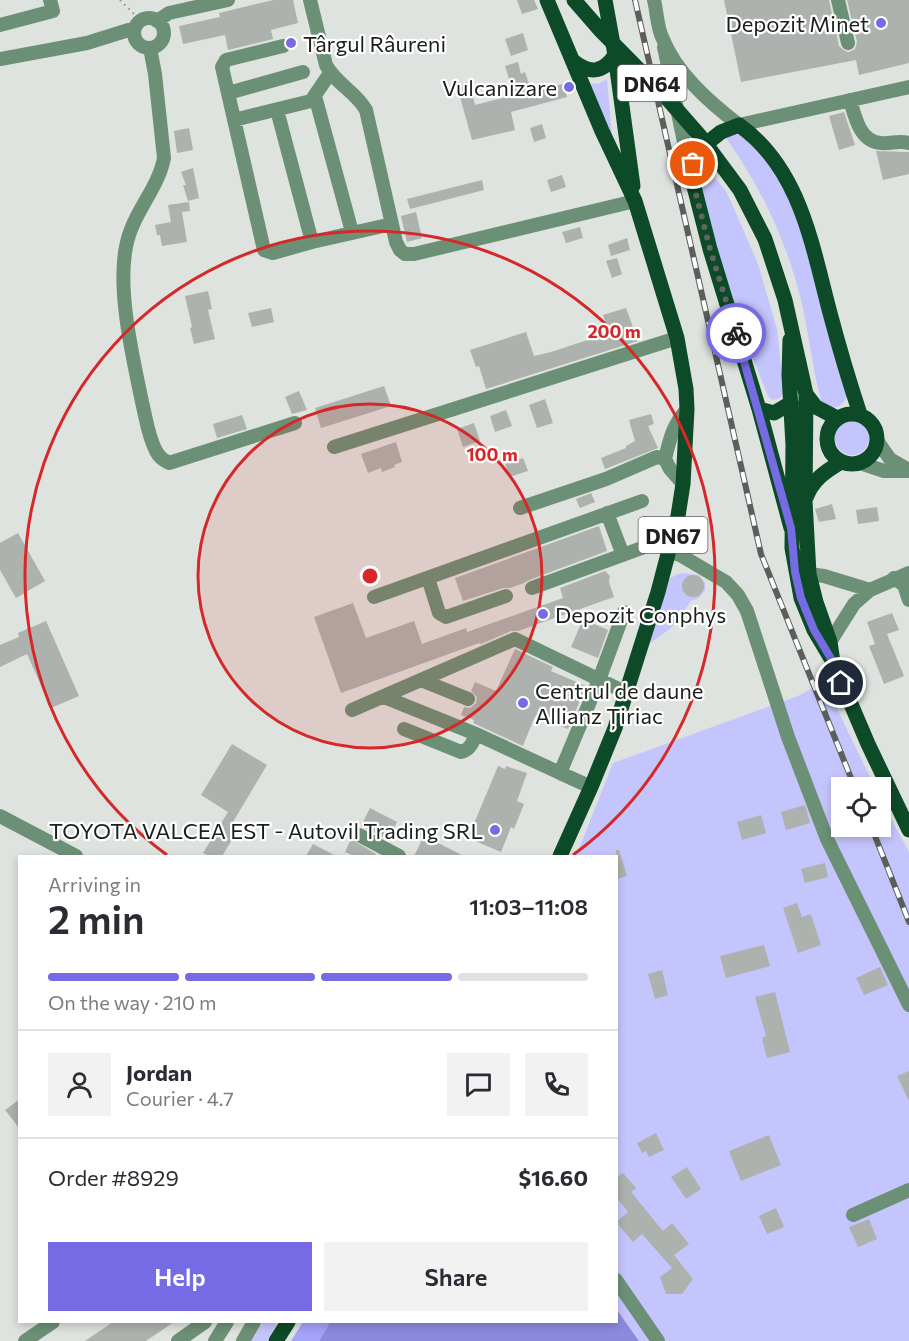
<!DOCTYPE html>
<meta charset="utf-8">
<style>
:root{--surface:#fff;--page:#f2f2f3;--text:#2b2b33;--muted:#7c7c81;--line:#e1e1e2;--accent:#766ae5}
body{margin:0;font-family:Commissioner,sans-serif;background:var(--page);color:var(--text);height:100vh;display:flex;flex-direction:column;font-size:22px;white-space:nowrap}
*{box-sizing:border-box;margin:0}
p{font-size:20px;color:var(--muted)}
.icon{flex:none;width:33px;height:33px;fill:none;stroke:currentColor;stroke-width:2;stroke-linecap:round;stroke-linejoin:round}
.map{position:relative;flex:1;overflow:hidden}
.drawer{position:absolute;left:18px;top:855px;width:600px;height:468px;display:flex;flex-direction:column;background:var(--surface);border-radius:0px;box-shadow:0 3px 9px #0003}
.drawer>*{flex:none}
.tools{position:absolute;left:831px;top:777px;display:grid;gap:12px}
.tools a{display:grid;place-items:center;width:60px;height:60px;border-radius:0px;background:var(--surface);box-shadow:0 3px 9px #0003;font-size:30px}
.pin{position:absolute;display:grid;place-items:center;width:51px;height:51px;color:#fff;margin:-26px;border:3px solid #fff;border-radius:50%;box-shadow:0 2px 6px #0007}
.courier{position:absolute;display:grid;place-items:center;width:60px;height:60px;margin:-30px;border:4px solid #766ae5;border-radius:50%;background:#fff;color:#222;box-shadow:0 2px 8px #0007}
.overview em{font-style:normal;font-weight:600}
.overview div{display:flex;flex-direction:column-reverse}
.overview{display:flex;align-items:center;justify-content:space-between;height:102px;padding:0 30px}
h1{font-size:39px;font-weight:600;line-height:45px}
.bar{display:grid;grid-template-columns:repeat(4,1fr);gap:9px 6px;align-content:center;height:72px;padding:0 30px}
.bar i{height:8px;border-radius:4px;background:var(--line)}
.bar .active{background:var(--accent)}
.bar p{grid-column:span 4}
.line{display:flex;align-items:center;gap:15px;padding:0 30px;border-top:2px solid var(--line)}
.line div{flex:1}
.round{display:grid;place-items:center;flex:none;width:63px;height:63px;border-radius:0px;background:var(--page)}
.primary-button{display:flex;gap:12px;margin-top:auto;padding:12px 30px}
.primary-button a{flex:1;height:69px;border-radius:0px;background:var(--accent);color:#fff;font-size:24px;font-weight:600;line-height:69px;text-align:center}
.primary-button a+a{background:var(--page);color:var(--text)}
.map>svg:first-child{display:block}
.green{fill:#c5c5fd}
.forest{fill:#a5a2f9}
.water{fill:#8d8ade}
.building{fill:#adb2ae}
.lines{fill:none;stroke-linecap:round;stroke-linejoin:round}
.path{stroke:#8b8e8b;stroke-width:2;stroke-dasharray:1.5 4.5;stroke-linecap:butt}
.minor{stroke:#6c9076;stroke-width:14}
.major{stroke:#0d4a27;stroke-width:15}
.rail-casing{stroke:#5b5e5b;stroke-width:6}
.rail{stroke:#fff;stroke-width:4;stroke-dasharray:11;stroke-linecap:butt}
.done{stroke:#616461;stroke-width:6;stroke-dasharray:0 10.8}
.route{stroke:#766ae5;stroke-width:8}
.ring{fill:none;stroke:#d62828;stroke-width:3}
.poi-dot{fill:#766ae5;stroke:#fff;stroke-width:2}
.labels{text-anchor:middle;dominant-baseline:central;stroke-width:4.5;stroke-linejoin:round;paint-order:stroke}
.shield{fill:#fff;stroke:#616261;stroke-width:1.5}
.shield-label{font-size:21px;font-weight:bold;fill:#1d1f1d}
.poi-label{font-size:22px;fill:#1d1f1d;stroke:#fff;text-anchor:end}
.centre{fill:#d62828;stroke:#fff;stroke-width:3}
.ring-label{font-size:18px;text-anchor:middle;font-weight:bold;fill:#d62828;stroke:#fff;stroke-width:4.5;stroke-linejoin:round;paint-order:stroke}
</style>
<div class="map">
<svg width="909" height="1341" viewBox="0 0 909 1341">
<rect width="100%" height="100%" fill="#dee3df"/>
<path class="green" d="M607 79 612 135 589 83 598 84Z
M736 133 740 134 757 148 781 182 791 205 802 233 847 396C844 404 839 408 830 408L821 400C812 367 809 333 801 300 786 240 762 189 726 138Z
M702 162 726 191 732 204 758 264 777 329 784 392 780 398 772 400 768 396 745 338 704 203 698 177Z
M835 438a17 17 0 1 1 34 0a17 17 0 1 1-34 0Z
M681 573 699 575 705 583V590L699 598 691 601 671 628 649 644 670 578Z
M824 682 875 787 842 788V826H880L881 800 909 852V1341H639L617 1310 616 856H576L613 763 798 696Z
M263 1322H278L267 1341H251Z"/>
<path class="forest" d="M303 1322H330L319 1341H291Z"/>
<path class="water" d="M617 1310 639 1341H319L330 1322H616Z"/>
<path class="building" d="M273 0H293L298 23 271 30 273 39 228 50 225 35 183 44 179 26 220 17 219 13Z
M517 0H534L538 9 522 14Z
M724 0H829L839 46 845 51 849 52 855 49 857 42 847 0H909V63L859 75 856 60 741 82Z
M523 33 528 50 511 56 505 39Z
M518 62 521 74 525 72 531 90 564 84 567 97 511 112 515 130 472 140 457 86 469 82 475 105 514 95 505 66Z
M844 112 855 145 839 150 829 116Z
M542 124 546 138 534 142 530 128Z
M189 128 193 150 177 153 174 131Z
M876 151 909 152V174L883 180Z
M193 168 199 198 188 201 183 185H186L181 172Z
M562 175 566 187 551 192 547 180Z
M482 180 484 190 410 209 407 199Z
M189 202 190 211 182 212 187 242 162 246 160 235H157L155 225 171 222 168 205Z
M416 212 422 238 407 242 401 216Z
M580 227 583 238 566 243 562 232Z
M627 238 630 250 611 256 608 245Z
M617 258 622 274 612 278 606 261Z
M208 291 212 309 208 310 215 339 194 344 190 328 192 327 185 296Z
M271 308 274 322 252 327 248 313Z
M626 308 638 341 486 389 479 366 476 367 470 350 526 332 534 356 551 352 609 333 603 315Z
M384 386 391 406 321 428 315 408Z
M299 391 307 410 292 414 285 397Z
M545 399 553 423 537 428 529 405Z
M506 410 512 426 495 432 490 416Z
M651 414 654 424 648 426 658 448 605 469 601 458 626 448V446L635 441 629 420Z
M242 415 247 429 217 438 213 424Z
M474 423 480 441 463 447 457 429Z
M396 442 402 462 394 465 395 467 382 472 381 468 368 473 361 454Z
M523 458 528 471 509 477 505 464Z
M591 493 595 502 580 508 576 499Z
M832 504 836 519 819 522 815 509Z
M877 507 879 521 858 524 856 510Z
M599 526 607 551 529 580 524 583 510 588H503L463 601 455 578Z
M18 533 45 581 16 598 0 570V543Z
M605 571 610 576 609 582 614 597 518 631H511L481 644 479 643 341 693 314 617 353 603 366 638 414 621 422 644 466 628 467 632 563 598 560 588Z
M682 586a11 11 0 1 1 22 0a11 11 0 1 1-22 0Z
M892 613 899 630 887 634 904 676 884 684 869 646 875 644 867 622Z
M583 619 608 630 598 658 571 647Z
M46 621 79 696 51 708 27 654 0 667V645L19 637 18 633Z
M515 649 553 667 551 671 586 686 568 729 535 716 523 746 473 723 474 720 461 715 464 707 470 708 476 703 477 697 471 691 475 682 496 691Z
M232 744 267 765 230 827 237 832 222 856H209L203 853 228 812 201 795Z
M498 766 505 769 506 766 527 773 517 801 524 804 514 829 511 827 501 852 468 838Z
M805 805 810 823 786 830 781 812Z
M370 808 397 822 392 832 389 830 385 838 361 826Z
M761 815 766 833 742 840 737 822Z
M424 836 464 856H414Z
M351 839 376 854 375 856H354L345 852Z
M313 844 336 856H306Z
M616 850H619L627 876 616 879Z
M825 863 828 877 805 883 801 869Z
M797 903 802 917 811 914 821 945 798 953 783 908Z
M764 945 770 966 726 978 720 956Z
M880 967 888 985 864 995 856 978Z
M662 970 668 995 655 999 648 974Z
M775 992 790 1052 767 1058 762 1038 766 1036 755 997Z
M909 1071V1101L897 1076Z
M20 1099V1129L5 1110Z
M656 1133 664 1150 649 1157 646 1151 642 1153 637 1143Z
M769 1135 781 1165 741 1181 729 1151Z
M687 1167 701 1189 686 1199 671 1177Z
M623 1173 636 1188 631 1192 663 1231 672 1223 689 1244 674 1255 693 1279 682 1294H666L660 1277 672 1268 642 1234 633 1242 616 1222 628 1212 616 1197V1178Z
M776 1208 784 1227 767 1234 759 1216Z
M869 1219 877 1239 858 1247 849 1227Z
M113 1322H174L146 1341H85Z"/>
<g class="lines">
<path class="path" d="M120 0 135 15"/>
<path class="minor" d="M310 0 326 65C335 83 356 92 366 110L396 242 400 250 405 254H414L635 201
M654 0C657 12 657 26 662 37 676 73 709 102 739 125L909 87
M838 0 848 43
M134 33a15 15 0 1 1 30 0a15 15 0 1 1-30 0Z
M157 21 169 13 228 0
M0 25 53 11 50 0
M283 46 226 60 222 67 264 250 273 253 312 242 392 224
M664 47 691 175
M150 48 155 74 164 158C158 190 132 213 126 247 117 291 133 358 142 402 146 418 148 436 156 451 159 457 163 460 169 463L295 423
M0 59 87 43 135 28
M228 93 303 72
M315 96 352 232
M850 100C855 117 860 142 881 143 891 144 899 140 909 143
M277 110 312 242
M234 120 311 101 330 73
M878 442 890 459 909 470
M334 447 677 338
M665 459C670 438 673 425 687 409
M860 463 884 471H909
M520 508 606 479 657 457 665 459 670 469 683 484
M607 513 623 555
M669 552 680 555 726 582 738 595 747 611 788 737 827 839 909 1005
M809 574 824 576 870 590
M428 578 439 613 446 617 506 596
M894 578 904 585 909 600
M532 588 672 537
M374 597 642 501
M830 642 854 604 870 590 909 573
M421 680 468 699
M384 697 476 734 560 773
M352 710 515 639 627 693
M404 729 461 752C470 750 473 742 476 734
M591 787 560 773 599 680 624 612
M0 816 76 856
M359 835 399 856
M853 1215 909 1190
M616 1280 658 1341
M25 1341 53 1322
M178 1341 205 1322
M215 1341 227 1322
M243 1341 254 1322"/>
<path class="major" d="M547 0 602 131 635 201 677 338 686 389 687 409 683 484 678 516 658 592 615 728 591 787 560 856
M574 0 601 31 664 95 700 136 740 190 765 239 785 300 806 394 805 501 809 574 816 602 830 642 833 662
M605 0 615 55 633 186
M572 60C589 74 602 74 615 55
M790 340 789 375 793 445 792 548 801 598 814 630 833 662 868 744 909 830
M806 394 816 407 837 418
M759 409 774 413 791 403
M827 439a25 25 0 1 1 50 0a25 25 0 1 1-50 0Z
M806 498C812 480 826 471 841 462
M791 528 759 409 710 249 691 175 696 157 702 147 721 132 739 125C800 168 812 245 830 313 839 347 849 381 860 414
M276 1341 288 1322"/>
<defs>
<path id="rail" d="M635 0 761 554 855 788
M871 826 909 922"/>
</defs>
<use href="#rail" class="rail-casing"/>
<use href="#rail" class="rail"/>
</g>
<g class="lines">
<path class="done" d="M693 164 691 175 710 249 736 333"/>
<path class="route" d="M736 333 791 528 795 572 801 598 814 630 833 662 841 683"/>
</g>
<circle cx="370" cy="576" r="172" fill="#d62828" fill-opacity=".12"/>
<g class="ring">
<circle cx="370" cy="576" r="172"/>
<path d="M167 855A345 345 0 1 1 573 855"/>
</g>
<g class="poi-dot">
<circle cx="881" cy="23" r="6"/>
<circle cx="291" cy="43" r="6"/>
<circle cx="569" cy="87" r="6"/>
<circle cx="543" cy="614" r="6"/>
<circle cx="523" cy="703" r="6"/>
<circle cx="495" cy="830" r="6"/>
</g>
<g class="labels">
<g class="shield">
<rect x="617.5" y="65" width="69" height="36" rx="4.5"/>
<rect x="638.5" y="517" width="69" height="36" rx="4.5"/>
</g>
<g class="shield-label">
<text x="652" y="83">DN64</text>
<text x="673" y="535">DN67</text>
</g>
<g class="poi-label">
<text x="869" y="23">Depozit Minet</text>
<text x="303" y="43" text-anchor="start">Târgul Râureni</text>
<text x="557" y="87">Vulcanizare</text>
<text x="555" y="614" text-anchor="start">Depozit Conphys</text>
<text x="535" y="690" text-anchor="start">Centrul de daune<tspan x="535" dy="25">Allianz Țiriac</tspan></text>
<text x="483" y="830">TOYOTA VALCEA EST - Autovil Trading SRL</text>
</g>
</g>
<circle cx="370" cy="576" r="9" class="centre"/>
<g class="ring-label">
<text x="614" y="338">200 m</text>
<text x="492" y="461">100 m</text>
</g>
</svg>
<div class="tools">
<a><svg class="icon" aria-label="locate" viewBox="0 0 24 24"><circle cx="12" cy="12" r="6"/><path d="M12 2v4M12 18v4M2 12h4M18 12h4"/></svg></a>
</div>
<div class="pin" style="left:693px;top:164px;background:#ea580c"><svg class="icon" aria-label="bag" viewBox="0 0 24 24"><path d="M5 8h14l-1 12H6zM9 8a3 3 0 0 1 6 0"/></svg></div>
<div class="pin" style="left:841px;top:683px;background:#1f2937"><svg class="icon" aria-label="home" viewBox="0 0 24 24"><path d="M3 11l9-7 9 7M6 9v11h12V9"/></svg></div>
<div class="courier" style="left:736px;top:333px"><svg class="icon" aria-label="bike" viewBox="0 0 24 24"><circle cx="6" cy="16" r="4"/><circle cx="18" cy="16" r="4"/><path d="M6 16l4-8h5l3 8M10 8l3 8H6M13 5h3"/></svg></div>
<section class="drawer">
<div class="overview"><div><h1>2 min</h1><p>Arriving in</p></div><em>11:03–11:08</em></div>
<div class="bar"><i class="active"></i><i class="active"></i><i class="active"></i><i></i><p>On the way · 210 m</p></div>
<div class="line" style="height:108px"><a class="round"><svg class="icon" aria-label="person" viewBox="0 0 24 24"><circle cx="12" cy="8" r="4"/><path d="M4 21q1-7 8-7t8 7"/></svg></a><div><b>Jordan</b><p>Courier · 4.7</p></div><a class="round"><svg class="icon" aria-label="chat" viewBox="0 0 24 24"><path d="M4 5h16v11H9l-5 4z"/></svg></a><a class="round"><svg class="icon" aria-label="phone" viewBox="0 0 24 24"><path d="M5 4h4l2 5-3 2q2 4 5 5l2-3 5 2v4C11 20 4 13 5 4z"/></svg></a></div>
<div class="line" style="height:78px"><div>Order #8929</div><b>$16.60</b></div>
<div class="primary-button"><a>Help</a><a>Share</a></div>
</section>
</div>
